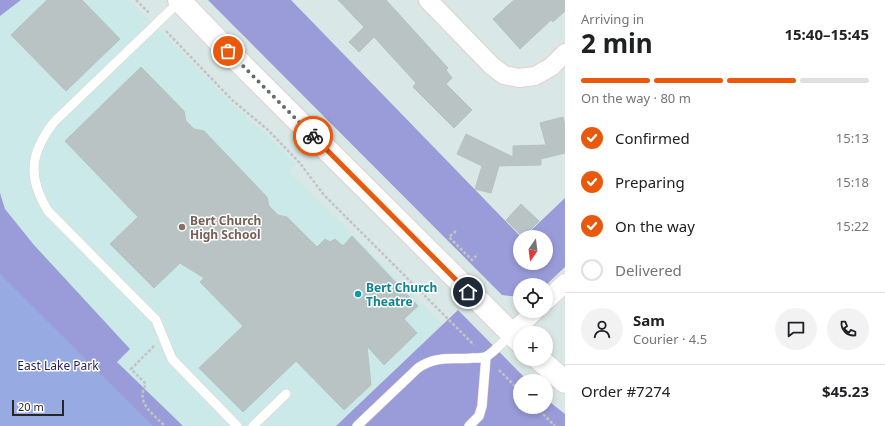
<!DOCTYPE html>
<meta charset="utf-8">
<style>
:root{--surface:#fff;--page:#f2f2f2;--text:#202124;--muted:#757577;--line:#e0e0e0;--accent:#ea580c}
body{margin:0;font-family:"Noto Sans",sans-serif;background:var(--page);color:var(--text);height:100vh;display:flex;flex-direction:column;font-size:15px;white-space:nowrap}
*{box-sizing:border-box;margin:0}
p{font-size:13px;color:var(--muted)}
.icon{flex:none;width:22px;height:22px;fill:none;stroke:currentColor;stroke-width:2;stroke-linecap:round;stroke-linejoin:round}
.map{position:relative;flex:1;overflow:hidden}
.sheet{display:flex;flex-direction:column;background:var(--surface);width:320px}
.sheet>*{flex:none}
.needle{width:26px;rotate:194deg}
.controls{position:absolute;left:513px;top:230px;display:grid;gap:8px}
.controls a{display:grid;place-items:center;width:40px;height:40px;border-radius:50%;background:var(--surface);box-shadow:0 2px 6px #0003;font-size:20px}
.scale{position:absolute;left:12px;bottom:10px;width:52px;box-sizing:border-box;padding-left:4px;border:2px solid #272727;border-top:0;font-size:11px;line-height:14px;white-space:nowrap;color:#272727;-webkit-text-stroke:3px #fff;paint-order:stroke}
.pin{position:absolute;display:grid;place-items:center;width:34px;height:34px;color:#fff;margin:-17px;border:2px solid #fff;border-radius:50%;box-shadow:0 1px 4px #0007}
.courier{position:absolute;display:grid;place-items:center;width:40px;height:40px;margin:-20px;border:3px solid #ea580c;border-radius:50%;background:#fff;color:#222;box-shadow:0 1px 5px #0007}
.summary em{font-style:normal;font-weight:700}
.summary div{display:flex;flex-direction:column-reverse}
.summary{display:flex;align-items:center;justify-content:space-between;height:68px;padding:0 16px}
h1{font-size:26px;font-weight:700;line-height:30px}
.bar{display:grid;grid-template-columns:repeat(4,1fr);gap:6px 4px;align-content:center;height:48px;padding:0 16px}
.bar i{height:5px;border-radius:3px;background:var(--line)}
.bar .current{background:var(--accent)}
.bar p{grid-column:span 4}
.line{display:flex;align-items:center;gap:10px;padding:0 16px;border-top:1px solid var(--line)}
.line div{flex:1}
.round{display:grid;place-items:center;flex:none;width:42px;height:42px;border-radius:21px;background:var(--page)}
ol{padding:0 16px;list-style:none}
li{display:flex;align-items:center;gap:12px;height:44px}
li p{margin-inline-start:auto}
li .icon{padding:4px;border-radius:50%;background:var(--accent);color:#fff;stroke-width:4}
li:last-child{color:var(--muted)}
li i{width:22px;height:22px;border:2px solid var(--line);border-radius:50%}
main{display:flex;flex:1;min-height:0}
.map>svg:first-child{display:block}
.education{fill:#cae9e8}
.green{fill:#9a9cda}
.pitch{fill:#97aae1}
.building{fill:#b9c3c3;stroke:#b4c3c2}
.lines{fill:none;stroke-linecap:round;stroke-linejoin:round}
.service-casing{stroke:#dfd1cf;stroke-width:10}
.minor-casing{stroke:#dfd1cf;stroke-width:20}
.secondary-casing{stroke:#dfd1cf;stroke-width:24}
.path{stroke:#c3c3c3;stroke-width:2.5;stroke-dasharray:3 2;stroke-linecap:butt}
.service{stroke:#fff;stroke-width:9}
.minor{stroke:#fff;stroke-width:18}
.secondary{stroke:#fff;stroke-width:22}
.done{stroke:#656b6a;stroke-width:4;stroke-dasharray:0 7.2}
.route{stroke:#ea580c;stroke-width:5}
.education-dot{fill:#8d6e63;stroke:#fff;stroke-width:1.5}
.culture-dot{fill:#0f9aa8;stroke:#fff;stroke-width:1.5}
.labels{text-anchor:middle;dominant-baseline:central;stroke-width:3;stroke-linejoin:round;paint-order:stroke}
.education-label{font-size:12px;font-weight:bold;fill:#785e54;stroke:#fff;text-anchor:start}
.culture-label{font-size:12px;font-weight:bold;fill:#0d838f;stroke:#fff;text-anchor:start}
.park-label{font-size:12px;fill:#261f5b;stroke:#fff}
</style>
<main>
<div class="map">
<svg width="565" height="426" viewBox="0 0 565 426">
<rect width="100%" height="100%" fill="#d9e8e6"/>
<path class="education" d="M21 0H129L185 55 229 101 266 134 296 164 289 172 443 325 336 426H183L116 361 34 245 5 209 0 193V16Z"/>
<path class="green" d="M0 0H21L0 16Z
M208 0H291L521 237H520V263H546V237H524L565 198V267L546 285H520V297L502 295Z
M0 193 5 209 34 245 130 349 117 362 183 426H0Z
M458 310 528 381H520V407H546V399L565 414V426H336Z"/>
<path class="pitch" d="M0 274 153 426H0Z"/>
<path class="building" d="M47 0H82L120 39 66 91 11 35Z
M338 0H386L448 68 446 70 452 78 446 84 472 110 454 128 413 87 416 83 374 37 359 52 349 42 364 27Z
M514 0H565V11L553 22 551 20 520 49 493 19Z
M141 67 184 111 186 121 194 129 204 131 267 197 269 206 278 215 287 217 317 247 325 239 330 242 335 239 343 246 352 236 418 306 404 319 417 333 384 365 367 346 371 385 344 410 296 361 243 412 199 368 243 326 200 282 204 278 180 263 154 288 110 244 138 217 65 141Z
M563 117 565 125V153L541 159V165L499 166 491 193 475 189 482 166 457 154 466 134 513 157V146L546 145 540 123Z
M521 204 539 221 523 237 506 220Z"/>
<g class="lines">
<defs>
<path id="service" d="M180 1 54 122C30 153 27 177 48 211L156 320 172 359 237 426
M253 426 286 394
M357 426 418 368C437 355 452 360 473 358 476 358 482 358 485 357 491 355 506 339 511 334
M469 426 479 416 482 406 486 357"/>
<path id="minor" d="M428 0 492 66 504 75 519 78 535 76 551 67 565 53
M546 301 565 283
M511 334 535 311"/>
<path id="secondary" d="M179 0 238 61 520 342
M539 359 565 382"/>
</defs>
<use href="#service" class="service-casing"/>
<use href="#minor" class="minor-casing"/>
<use href="#secondary" class="secondary-casing"/>
<path class="path" d="M136 0 150 14
M166 31 231 99 268 130 299 162 324 195 474 345
M456 231 449 237 472 260 478 254
M154 346 131 369 146 384C135 403 153 414 165 426
M499 370 520 391
M536 407 555 426"/>
<use href="#service" class="service"/>
<use href="#minor" class="minor"/>
<use href="#secondary" class="secondary"/>
</g>
<g class="lines">
<path class="done" d="M228 51 313 136"/>
<path class="route" d="M313 136 468 292"/>
</g>
<circle class="education-dot" cx="182" cy="227" r="4"/>
<circle class="culture-dot" cx="358" cy="294" r="4"/>
<g class="labels">
<g class="education-label">
<text x="190" y="220">Bert Church<tspan x="190" dy="14">High School</tspan></text>
</g>
<g class="culture-label">
<text x="366" y="287">Bert Church<tspan x="366" dy="14">Theatre</tspan></text>
</g>
<g class="park-label">
<text x="58" y="365">East Lake Park</text>
</g>
</g>
</svg>
<div class="controls">
<a><svg class="needle" viewBox="-14 -14 28 28"><path d="M0-13l5 13h-10z" fill="#e53935"/><path d="M0 13l5-13h-10z" fill="#757577"/></svg></a>
<a><svg class="icon" aria-label="locate" viewBox="0 0 24 24"><circle cx="12" cy="12" r="6"/><path d="M12 2v4M12 18v4M2 12h4M18 12h4"/></svg></a>
<a>+</a>
<a>−</a>
</div>
<div class="scale">20 m</div>
<div class="pin" style="left:228px;top:51px;background:#ea580c"><svg class="icon" aria-label="bag" viewBox="0 0 24 24"><path d="M5 8h14l-1 12H6zM9 8a3 3 0 0 1 6 0"/></svg></div>
<div class="pin" style="left:468px;top:292px;background:#1f2937"><svg class="icon" aria-label="home" viewBox="0 0 24 24"><path d="M3 11l9-7 9 7M6 9v11h12V9"/></svg></div>
<div class="courier" style="left:313px;top:136px"><svg class="icon" aria-label="bike" viewBox="0 0 24 24"><circle cx="6" cy="16" r="4"/><circle cx="18" cy="16" r="4"/><path d="M6 16l4-8h5l3 8M10 8l3 8H6M13 5h3"/></svg></div>
</div>
<section class="sheet">
<div class="summary"><div><h1>2 min</h1><p>Arriving in</p></div><em>15:40–15:45</em></div>
<div class="bar"><i class="current"></i><i class="current"></i><i class="current"></i><i></i><p>On the way · 80 m</p></div>
<ol>
<li><svg class="icon" aria-label="check" viewBox="0 0 24 24"><path d="M5 12l5 5 9-10"/></svg>Confirmed<p>15:13</p></li>
<li><svg class="icon" aria-label="check" viewBox="0 0 24 24"><path d="M5 12l5 5 9-10"/></svg>Preparing<p>15:18</p></li>
<li><svg class="icon" aria-label="check" viewBox="0 0 24 24"><path d="M5 12l5 5 9-10"/></svg>On the way<p>15:22</p></li>
<li><i></i>Delivered</li>
</ol>
<div class="line" style="height:72px"><a class="round"><svg class="icon" aria-label="person" viewBox="0 0 24 24"><circle cx="12" cy="8" r="4"/><path d="M4 21q1-7 8-7t8 7"/></svg></a><div><b>Sam</b><p>Courier · 4.5</p></div><a class="round"><svg class="icon" aria-label="chat" viewBox="0 0 24 24"><path d="M4 5h16v11H9l-5 4z"/></svg></a><a class="round"><svg class="icon" aria-label="phone" viewBox="0 0 24 24"><path d="M5 4h4l2 5-3 2q2 4 5 5l2-3 5 2v4C11 20 4 13 5 4z"/></svg></a></div>
<div class="line" style="height:52px"><div>Order #7274</div><b>$45.23</b></div>
</section>
</main>
